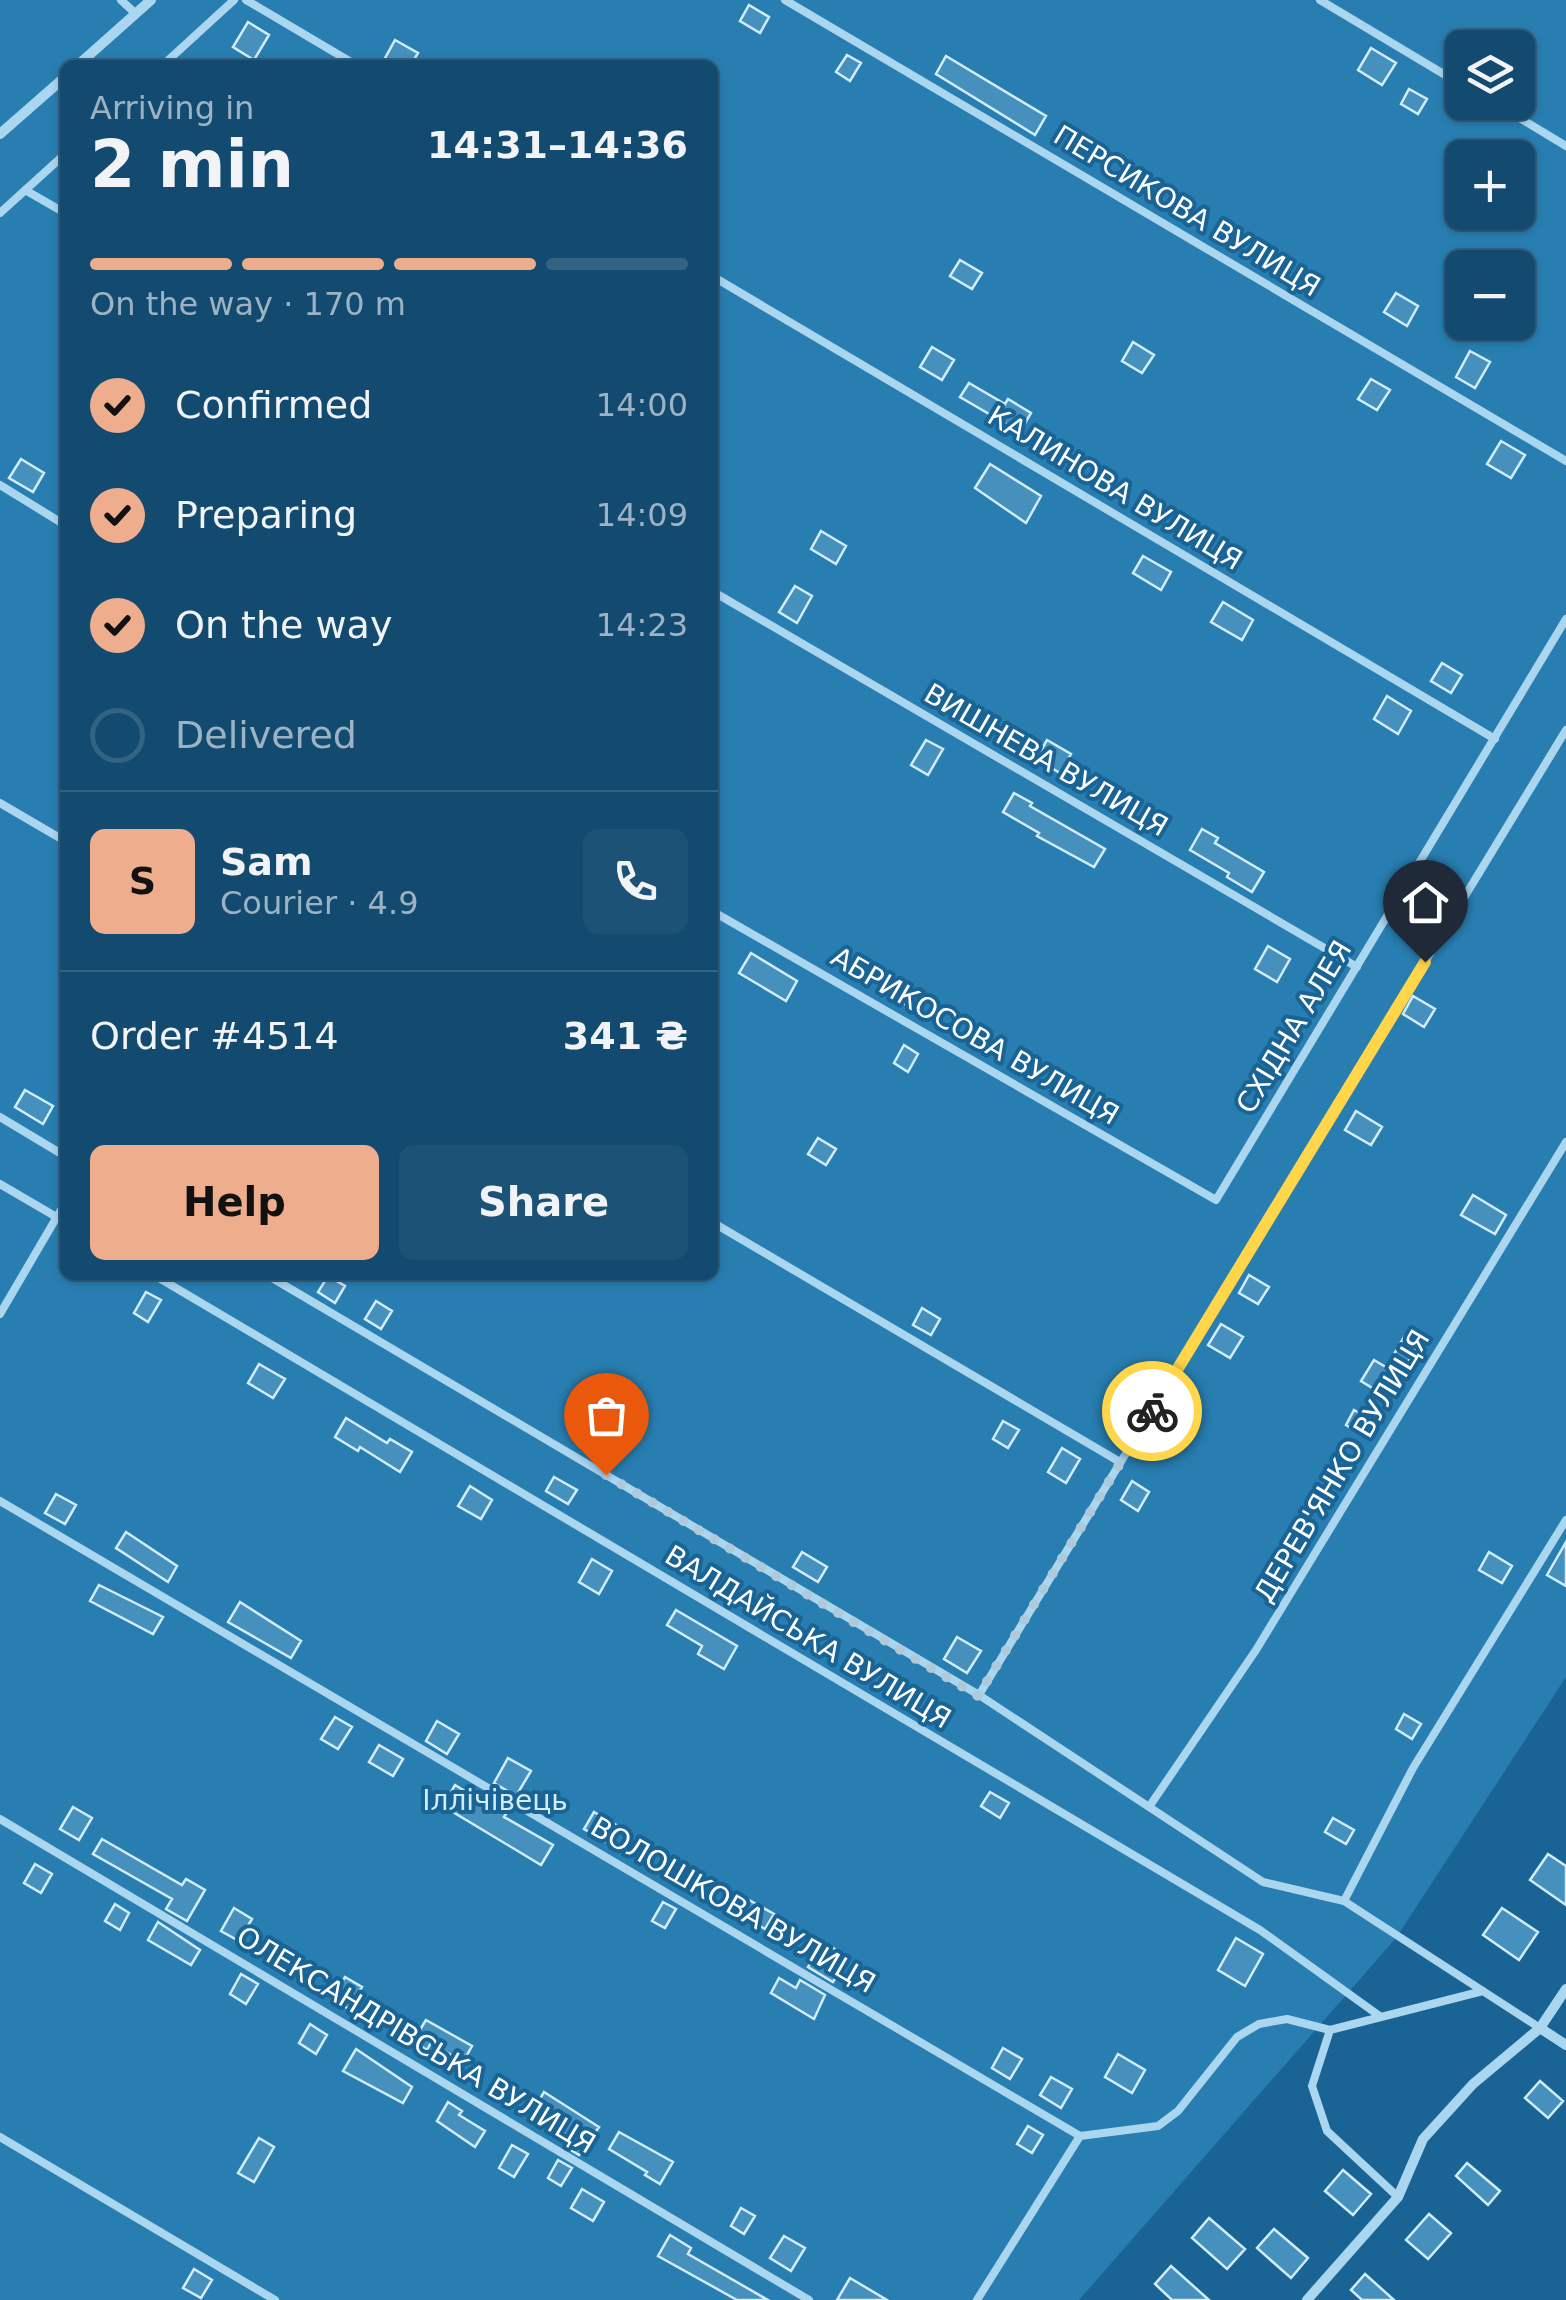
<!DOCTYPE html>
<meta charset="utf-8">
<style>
:root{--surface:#134b70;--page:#1c5275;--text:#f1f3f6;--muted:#9db3c3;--line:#326383;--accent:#eead8d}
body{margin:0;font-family:"DejaVu Sans",sans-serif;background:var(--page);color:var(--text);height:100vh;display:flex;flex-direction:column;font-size:38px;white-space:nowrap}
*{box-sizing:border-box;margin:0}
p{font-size:32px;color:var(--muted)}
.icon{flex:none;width:55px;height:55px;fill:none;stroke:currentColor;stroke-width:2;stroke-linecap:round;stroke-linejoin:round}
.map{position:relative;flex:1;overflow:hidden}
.drawer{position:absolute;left:60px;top:60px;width:658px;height:1220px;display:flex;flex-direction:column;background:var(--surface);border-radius:15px;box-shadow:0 2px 8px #0004,0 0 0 2px var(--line)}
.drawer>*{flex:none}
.tools{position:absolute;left:1445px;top:30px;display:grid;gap:20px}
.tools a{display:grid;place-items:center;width:90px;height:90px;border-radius:15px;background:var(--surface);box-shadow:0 2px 8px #0004,0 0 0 2px var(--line);font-size:50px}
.pin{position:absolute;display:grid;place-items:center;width:85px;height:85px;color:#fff;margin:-102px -42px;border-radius:50% 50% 50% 0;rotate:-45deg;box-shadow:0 0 10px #0007}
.pin .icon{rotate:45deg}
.courier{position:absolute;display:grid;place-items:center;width:100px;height:100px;margin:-50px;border:8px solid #ffd54a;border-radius:50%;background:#fff;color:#222;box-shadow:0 2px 12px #0007}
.headline em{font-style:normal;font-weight:600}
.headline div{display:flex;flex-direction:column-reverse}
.headline{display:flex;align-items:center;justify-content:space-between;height:170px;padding:0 30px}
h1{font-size:65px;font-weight:600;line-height:75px}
.bar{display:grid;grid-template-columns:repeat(4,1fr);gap:15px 10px;align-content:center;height:120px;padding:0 30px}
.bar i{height:12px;border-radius:8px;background:var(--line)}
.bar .selected{background:var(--accent)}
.bar p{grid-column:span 4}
.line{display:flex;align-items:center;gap:25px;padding:0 30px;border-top:2px solid var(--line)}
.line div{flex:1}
.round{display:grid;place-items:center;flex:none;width:105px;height:105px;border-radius:15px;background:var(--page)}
ol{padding:0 30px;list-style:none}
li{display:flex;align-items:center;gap:30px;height:110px}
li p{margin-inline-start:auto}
li .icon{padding:10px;border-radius:50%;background:var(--accent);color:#111;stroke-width:4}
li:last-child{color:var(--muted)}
li i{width:55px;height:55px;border:5px solid var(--line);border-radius:50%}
.cta{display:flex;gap:20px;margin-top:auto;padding:20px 30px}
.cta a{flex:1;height:115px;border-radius:15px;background:var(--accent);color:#111;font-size:40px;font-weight:600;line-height:115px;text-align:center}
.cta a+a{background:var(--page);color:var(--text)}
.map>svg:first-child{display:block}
.green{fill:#287eb1;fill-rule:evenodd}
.building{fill:#4690be;stroke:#d1ecfb;stroke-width:2.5}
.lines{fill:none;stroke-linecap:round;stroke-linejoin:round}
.service{stroke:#aad6f0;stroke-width:8}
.minor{stroke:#aad6f0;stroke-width:10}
.done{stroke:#aec9da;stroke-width:10;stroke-dasharray:0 18}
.route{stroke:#ffd54a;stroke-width:12}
.labels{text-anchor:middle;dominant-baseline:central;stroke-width:8;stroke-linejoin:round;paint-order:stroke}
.street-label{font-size:28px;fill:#fff;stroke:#196495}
.park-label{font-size:28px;fill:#d1ecfb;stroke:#196495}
</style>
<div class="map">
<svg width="1566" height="2300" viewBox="0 0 1566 2300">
<rect width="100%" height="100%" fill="#196495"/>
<path class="green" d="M0 0H1566V1677L1396 1938 1079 2300H0ZM1462 48H1518V102H1462ZM65 65H712V1275H65ZM1462 158H1518V212H1462ZM1462 268H1518V322H1462Z"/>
<path class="building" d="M749 5 769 17 760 33 740 21Z
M248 22 269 35 254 60 233 47Z
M395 40 418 53 411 65H393L384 60Z
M1371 48 1396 63 1382 85 1358 70Z
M847 55 861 63 850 81 836 72Z
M946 56 1046 116 1035 135 936 74Z
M1409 89 1427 99 1418 114 1401 104Z
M960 260 982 273 972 289 950 276Z
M1396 293 1418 306 1407 326 1384 312Z
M1133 342 1154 355 1142 373 1122 361Z
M932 347 954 360 942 380 920 367Z
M1470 351 1490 362 1475 388 1456 377Z
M1371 379 1390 390 1377 410 1358 399Z
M969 383 1005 404 1008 399 1031 413 1020 432 960 397Z
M1501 441 1525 455 1511 478 1487 464Z
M21 459 44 473 33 492 9 478Z
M990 464 1041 496 1026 523 975 488Z
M821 531 846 546 836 564 811 549Z
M1143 556 1171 572 1161 590 1133 573Z
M795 586 812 596 797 623 779 612Z
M1223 602 1253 620 1242 640 1211 622Z
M1442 663 1462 675 1451 693 1431 681Z
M1387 696 1411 711 1398 734 1374 719Z
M926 740 943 749 928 775 911 765Z
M1047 740 1071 754 1060 773 1036 759Z
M1014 793 1032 803 1030 806 1105 849 1094 867 1037 836 1039 833 1003 812Z
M1202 829 1218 838 1215 843 1264 872 1252 892 1227 877 1229 873 1190 850Z
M1268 946 1290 959 1277 982 1255 969Z
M751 953 797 981 786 1001 739 973Z
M900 982 917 991 908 1006 892 996Z
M1413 996 1435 1009 1424 1027 1403 1014Z
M904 1045 918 1054 908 1072 894 1063Z
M25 1090 53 1106 43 1124 15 1107Z
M1356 1111 1382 1127 1371 1145 1345 1130Z
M818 1138 836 1149 826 1165 808 1154Z
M1473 1195 1506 1215 1495 1234 1461 1215Z
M1249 1275 1269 1287 1258 1304 1239 1293Z
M328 1276 345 1286 335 1303 318 1292Z
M146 1292 161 1300 148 1322 134 1313Z
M376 1301 392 1311 381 1329 365 1319Z
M922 1308 940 1319 931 1335 913 1325Z
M1221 1324 1243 1337 1230 1358 1208 1345Z
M1404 1337 1418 1345 1407 1364 1393 1356Z
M1374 1360 1394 1372 1382 1394 1361 1381Z
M259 1364 285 1379 273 1398 248 1383Z
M1354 1410 1372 1420 1363 1435 1346 1425Z
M346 1418 387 1443 390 1439 412 1452 400 1472 360 1447 358 1451 335 1437Z
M1003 1421 1019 1430 1008 1448 993 1439Z
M1158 1427 1172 1436 1164 1451 1149 1443Z
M1062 1448 1080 1459 1066 1483 1048 1472Z
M554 1477 577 1490 568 1504 546 1491Z
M1132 1481 1149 1492 1138 1511 1121 1500Z
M470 1486 492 1500 481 1519 458 1506Z
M56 1494 76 1505 65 1524 45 1513Z
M126 1532 177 1566 168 1582 116 1548Z
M1566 1542V1586L1547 1575Z
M802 1552 827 1567 818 1582 793 1567Z
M1489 1552 1512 1566 1502 1583 1479 1570Z
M592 1559 612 1571 599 1594 579 1582Z
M99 1585 163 1617 153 1634 90 1601Z
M240 1602 301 1641 291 1658 228 1622Z
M676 1610 737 1646 724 1669 698 1654 702 1646 667 1625Z
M957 1637 981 1651 967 1673 944 1659Z
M1404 1714 1421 1724 1412 1739 1396 1729Z
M335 1717 352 1727 338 1749 321 1739Z
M437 1721 459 1734 447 1754 426 1741Z
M379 1745 403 1759 393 1776 369 1762Z
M508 1758 531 1771 516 1796 494 1783Z
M455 1785 483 1802 486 1796 509 1809 504 1817 553 1845 541 1865 443 1806Z
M990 1792 1009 1803 1000 1818 981 1806Z
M73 1807 92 1818 79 1840 60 1829Z
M594 1812 618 1826 608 1843 584 1829Z
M1333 1818 1354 1830 1346 1844 1325 1832Z
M102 1839 182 1885 186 1879 205 1890 187 1921 166 1909 172 1899 93 1854Z
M1548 1854 1566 1866V1905L1530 1880Z
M35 1864 52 1874 41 1893 24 1883Z
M749 1900 774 1914 765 1929 740 1915Z
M663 1902 676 1909 665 1928 652 1921Z
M115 1904 129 1913 120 1930 105 1921Z
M234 1908 252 1919 239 1941 221 1931Z
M1502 1908 1538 1932 1519 1960 1483 1935Z
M158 1922 200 1950 191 1965 148 1940Z
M1236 1938 1263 1954 1245 1986 1218 1970Z
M823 1942 848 1957 833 1982 808 1967Z
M241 1974 258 1984 246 2004 230 1994Z
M345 1977 362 1987 349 2009 332 1999Z
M779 1978 796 1988 800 1980 825 1995 814 2019 771 1993Z
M426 2020 472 2046 463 2062 431 2043 427 2050 413 2041Z
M310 2024 327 2035 316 2054 299 2043Z
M1003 2048 1022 2059 1010 2079 992 2068Z
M356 2049 412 2087 403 2103 343 2071Z
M1118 2054 1145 2070 1132 2093 1105 2077Z
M1051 2077 1072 2089 1061 2108 1040 2095Z
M1540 2081 1563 2101 1548 2118 1525 2098Z
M544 2092 599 2127 579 2155 566 2147 571 2138 531 2114Z
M448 2102 462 2111 459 2115 485 2131 475 2147 437 2121Z
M1028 2126 1043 2135 1032 2153 1017 2144Z
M619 2132 673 2162 660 2184 645 2175 647 2172 609 2149Z
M259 2138 274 2147 254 2182 238 2173Z
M512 2145 528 2154 514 2177 499 2168Z
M558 2160 572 2168 561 2186 548 2178Z
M1467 2163 1500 2191 1488 2205 1456 2176Z
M1343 2170 1371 2194 1353 2215 1325 2191Z
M582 2189 604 2202 593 2221 571 2208Z
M741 2208 755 2216 744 2234 731 2226Z
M1429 2214 1451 2233 1428 2259 1406 2240Z
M1209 2218 1245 2249 1227 2269 1192 2238Z
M1274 2229 1308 2258 1291 2278 1257 2248Z
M670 2235 691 2248 688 2254 768 2300H737L658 2256Z
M784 2236 805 2248 791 2271 770 2258Z
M1171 2266 1209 2300H1172L1155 2284Z
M194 2269 212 2280 201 2298 183 2288Z
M1365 2274 1394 2300H1362L1351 2290Z
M850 2278 887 2300H837Z"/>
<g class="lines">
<path class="service" d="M121 0 136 14
M246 0 356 65
M785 0 1566 461
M1320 0 1462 85
M163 65 234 0
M1493 102 1566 146
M25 190 65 213
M0 213 65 154
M712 276 1495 739
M0 485 65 525
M712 591 1357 967
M0 803 65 841
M712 911 1216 1200 1566 619
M0 1117 65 1156
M0 1184 65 1222
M712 1222 1120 1462
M154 1275 1260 1930 1381 2017
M267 1275 979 1695 1263 1882 1344 1901 1540 2028
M0 1314 65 1203
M0 1501 1080 2136
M979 1695 1566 730
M1149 1807 1256 1650 1566 1142
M0 1819 809 2300
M1344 1901 1413 1768 1566 1520
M1330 2030 1312 2086 1327 2131 1398 2197
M1080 2136 1158 2126 1178 2111 1237 2037 1259 2024 1287 2019 1330 2030 1483 1991
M0 2137 275 2300
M977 2300 1080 2136"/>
<path class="minor" d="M78 65 151 0
M0 134 65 77
M1540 2028 1566 2045
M1307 2300 1398 2197 1423 2139 1473 2084 1540 2028 1566 1989"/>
</g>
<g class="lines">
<path class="done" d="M606 1475 978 1696 1152 1411"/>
<path class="route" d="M1152 1411 1425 962"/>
</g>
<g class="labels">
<g class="street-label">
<text transform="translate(1187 211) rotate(31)">ПЕРСИКОВА ВУЛИЦЯ</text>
<text transform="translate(1115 488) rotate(31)">КАЛИНОВА ВУЛИЦЯ</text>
<text transform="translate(1046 760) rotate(30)">ВИШНЕВА ВУЛИЦЯ</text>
<text transform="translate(1294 1027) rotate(-59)">СХІДНА АЛЕЯ</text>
<text transform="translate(975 1036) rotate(30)">АБРИКОСОВА ВУЛИЦЯ</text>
<text transform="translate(1342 1466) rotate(-59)">ДЕРЕВ'ЯНКО ВУЛИЦЯ</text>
<text transform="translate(808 1637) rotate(31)">ВАЛДАЙСЬКА ВУЛИЦЯ</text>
<text transform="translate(733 1905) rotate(30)">ВОЛОШКОВА ВУЛИЦЯ</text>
<text transform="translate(416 2040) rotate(31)">ОЛЕКСАНДРІВСЬКА ВУЛИЦЯ</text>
</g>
<g class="park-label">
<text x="495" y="1800">Іллічівець</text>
</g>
</g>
</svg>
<div class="tools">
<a><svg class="icon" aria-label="layers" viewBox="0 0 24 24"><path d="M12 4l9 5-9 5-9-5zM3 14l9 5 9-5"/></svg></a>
<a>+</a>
<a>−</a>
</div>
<div class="pin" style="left:606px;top:1475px;background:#ea580c"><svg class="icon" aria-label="bag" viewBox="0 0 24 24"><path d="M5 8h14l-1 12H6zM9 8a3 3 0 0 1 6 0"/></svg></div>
<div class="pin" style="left:1425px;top:962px;background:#1f2937"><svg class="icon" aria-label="home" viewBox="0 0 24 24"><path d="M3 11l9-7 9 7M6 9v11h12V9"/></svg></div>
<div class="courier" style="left:1152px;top:1411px"><svg class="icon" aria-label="bike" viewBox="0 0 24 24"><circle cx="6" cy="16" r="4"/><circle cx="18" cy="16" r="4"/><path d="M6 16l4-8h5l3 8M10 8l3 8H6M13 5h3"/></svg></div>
<section class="drawer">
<div class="headline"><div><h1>2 min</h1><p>Arriving in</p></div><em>14:31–14:36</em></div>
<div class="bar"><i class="selected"></i><i class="selected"></i><i class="selected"></i><i></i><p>On the way · 170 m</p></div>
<ol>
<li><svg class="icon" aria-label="check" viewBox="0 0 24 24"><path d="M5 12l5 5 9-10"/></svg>Confirmed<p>14:00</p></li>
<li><svg class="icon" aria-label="check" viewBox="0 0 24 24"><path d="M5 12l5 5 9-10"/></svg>Preparing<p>14:09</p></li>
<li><svg class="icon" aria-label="check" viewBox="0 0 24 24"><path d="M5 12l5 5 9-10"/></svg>On the way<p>14:23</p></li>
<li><i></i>Delivered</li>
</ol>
<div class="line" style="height:180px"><b class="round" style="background:var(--accent);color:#111">S</b><div><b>Sam</b><p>Courier · 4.9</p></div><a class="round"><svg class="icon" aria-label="phone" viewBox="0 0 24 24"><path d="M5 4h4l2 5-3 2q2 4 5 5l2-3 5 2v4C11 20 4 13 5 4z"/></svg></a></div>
<div class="line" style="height:130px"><div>Order #4514</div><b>341 ₴</b></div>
<div class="cta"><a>Help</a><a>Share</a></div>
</section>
</div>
